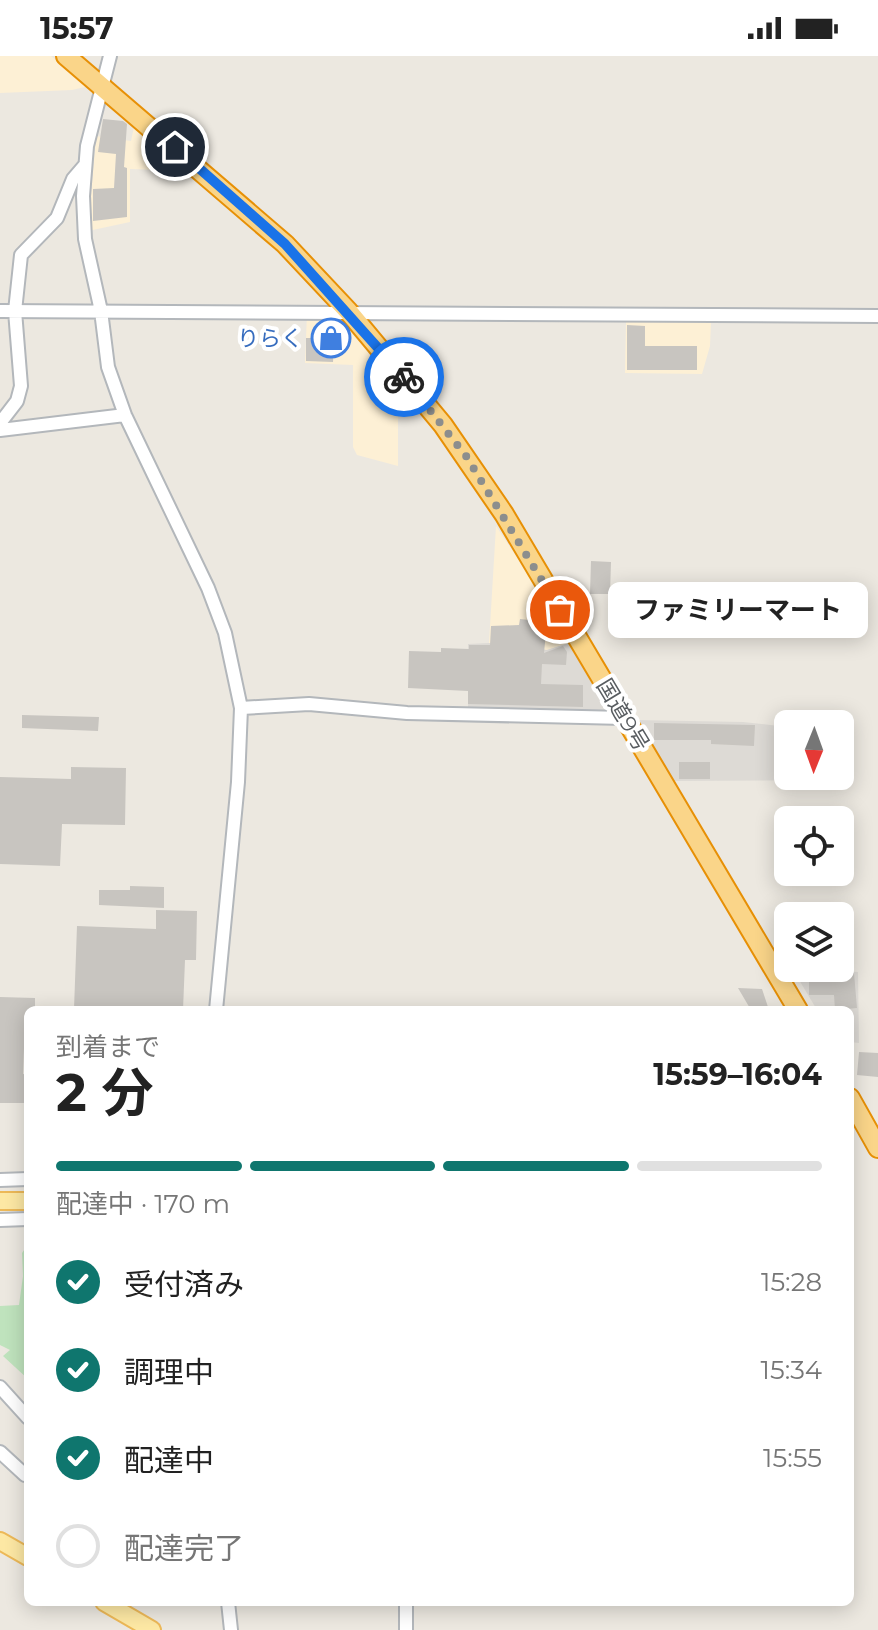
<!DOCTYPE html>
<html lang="ja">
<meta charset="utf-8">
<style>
:root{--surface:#fff;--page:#f2f2f2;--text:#222;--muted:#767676;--line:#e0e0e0;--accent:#0f766e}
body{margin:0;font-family:Montserrat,"Noto Sans JP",sans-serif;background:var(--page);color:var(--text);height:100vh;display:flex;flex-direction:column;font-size:30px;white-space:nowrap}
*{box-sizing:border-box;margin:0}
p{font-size:26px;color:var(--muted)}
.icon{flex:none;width:44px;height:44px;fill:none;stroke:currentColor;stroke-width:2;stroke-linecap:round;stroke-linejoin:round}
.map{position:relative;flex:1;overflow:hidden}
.side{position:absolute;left:24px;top:950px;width:830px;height:600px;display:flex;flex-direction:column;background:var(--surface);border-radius:12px;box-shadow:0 4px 20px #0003}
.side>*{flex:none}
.needle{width:52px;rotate:181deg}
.controls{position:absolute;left:774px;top:654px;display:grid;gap:16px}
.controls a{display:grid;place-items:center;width:80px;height:80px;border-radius:12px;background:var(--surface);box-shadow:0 4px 20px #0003;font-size:40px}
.pin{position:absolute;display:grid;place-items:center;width:68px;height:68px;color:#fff;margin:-34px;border:4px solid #fff;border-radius:50%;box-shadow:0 2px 8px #0007}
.courier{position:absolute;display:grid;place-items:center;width:80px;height:80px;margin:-40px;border:6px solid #1a73e8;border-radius:50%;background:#fff;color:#222;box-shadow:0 2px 10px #0007}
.bubble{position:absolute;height:56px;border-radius:12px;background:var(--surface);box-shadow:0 4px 20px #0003;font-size:26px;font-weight:700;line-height:56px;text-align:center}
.head em{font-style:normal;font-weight:700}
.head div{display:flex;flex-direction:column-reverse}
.head{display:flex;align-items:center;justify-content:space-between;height:136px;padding:0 32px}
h1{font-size:52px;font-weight:700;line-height:60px}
.bar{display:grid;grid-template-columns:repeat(4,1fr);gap:12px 8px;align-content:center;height:96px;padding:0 32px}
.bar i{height:10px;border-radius:6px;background:var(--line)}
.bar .current{background:var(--accent)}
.bar p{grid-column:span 4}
ol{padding:0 32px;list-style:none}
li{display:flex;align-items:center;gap:24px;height:88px}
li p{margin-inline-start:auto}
li .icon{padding:8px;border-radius:50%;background:var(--accent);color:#fff;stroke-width:4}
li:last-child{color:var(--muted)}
li i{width:44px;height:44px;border:4px solid var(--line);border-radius:50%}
.status{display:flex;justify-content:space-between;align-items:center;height:56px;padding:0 40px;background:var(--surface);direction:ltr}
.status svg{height:22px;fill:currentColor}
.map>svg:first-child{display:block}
.commercial{fill:#fdf0d5}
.industrial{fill:#dddad5}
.green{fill:#bfe3bd}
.building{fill:#c8c5c0}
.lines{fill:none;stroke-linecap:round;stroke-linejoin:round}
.minor-casing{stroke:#b3b7bb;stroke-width:16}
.major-casing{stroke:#edb958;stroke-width:20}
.highway-casing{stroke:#e79006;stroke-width:22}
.minor{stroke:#fff;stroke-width:12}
.major{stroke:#fde8a4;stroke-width:16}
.highway{stroke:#fad589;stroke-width:18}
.done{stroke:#8c8e8d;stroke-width:8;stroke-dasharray:0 14.4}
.route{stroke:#1a73e8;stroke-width:10}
.labels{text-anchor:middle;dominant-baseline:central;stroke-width:8;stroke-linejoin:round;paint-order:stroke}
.shop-label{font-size:22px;fill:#366cbe;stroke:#fff;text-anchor:end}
.street-label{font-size:22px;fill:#595d61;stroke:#fff}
</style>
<div class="status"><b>15:57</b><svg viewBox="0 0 49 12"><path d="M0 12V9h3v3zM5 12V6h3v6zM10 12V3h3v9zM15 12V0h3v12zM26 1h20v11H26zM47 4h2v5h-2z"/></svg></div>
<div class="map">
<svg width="878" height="1574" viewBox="0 0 878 1574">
<rect width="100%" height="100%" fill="#ece8e0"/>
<path class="commercial" d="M0 0H51L89 30 72 34 0 37Z
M135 66 185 110 160 114 130 113V166L88 175 96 80 131 85Z
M307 257H335L398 332V410L357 399 353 391V309L305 307Z
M626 265 711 266 710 290 702 318 625 317Z
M496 470 520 506 569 587 547 594 489 587Z"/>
<path class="industrial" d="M489 587 547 594 569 587 607 654 601 658 468 654V588Z
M635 664 743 666 788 671V720H823V724L669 725Z
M792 912 858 916 859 987 850 986V954H817Z"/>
<path class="green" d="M27 1190 28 1191V1323L3 1300 10 1294 0 1289V1250L19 1249 23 1220 22 1197Z"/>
<path class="building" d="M103 63 123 65 127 68 124 111 127 112V161L93 165V133L114 132 116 98 98 96Z
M627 269 645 270V290H697V314H627Z
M306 282H326L334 290 333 306 306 305Z
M591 505 611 506 610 538H590Z
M520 563 547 566 544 597 563 590 567 596 566 609 542 608 541 628 583 629V651L468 648V635L408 632 409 595 441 596V592L469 593V589H490L491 570 519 569Z
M22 659 99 661 98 675 22 672Z
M654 667 755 669 754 690 711 688V684H654Z
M679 706H710V723H679Z
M71 711 126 712 125 769 62 768 60 810 0 808V721L71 723Z
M130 830 164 831V852L99 849V834H130Z
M156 854 197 855 196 904H185L183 954 74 953 77 870 156 873Z
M803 912H823V919L854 917 857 952 835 954 834 939H809V925H804Z
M738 932 762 933 769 954H751Z
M0 941 35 942V954H28V967H25L23 1018 28 1019V1047H0Z
M859 996 878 997V1021L857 1019Z"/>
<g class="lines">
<defs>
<path id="minor" d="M110 0 87 90 83 140 85 183 101 255 108 311 125 359 208 532 225 577 241 652 238 726 216 954
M0 255 878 260
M0 367 17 345 21 330 15 255 21 199 57 162 73 123 85 109
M0 374 125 359
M241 652 309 648 407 657 624 662
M0 1124 28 1123
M0 1164 28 1163
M0 1331 28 1362
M0 1396 25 1419
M228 1546 231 1574
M406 1546V1574"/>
<path id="major" d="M0 1145H28
M0 1485 28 1501
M104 1546 152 1574"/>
<path id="highway" d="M66 0 285 188 348 255 443 369 504 458 798 954
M850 1042 878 1092"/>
</defs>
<use href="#minor" class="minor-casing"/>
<use href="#major" class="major-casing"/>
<use href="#highway" class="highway-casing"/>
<use href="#minor" class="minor"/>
<use href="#major" class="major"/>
<use href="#highway" class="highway"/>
</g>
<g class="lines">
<path class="done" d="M404 321 466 400 560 554"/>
<path class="route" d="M175 91 285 188 404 321"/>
</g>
<defs>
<symbol id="shop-ring" viewBox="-11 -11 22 22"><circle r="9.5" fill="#fff" stroke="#3f7fe0" stroke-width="1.5"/><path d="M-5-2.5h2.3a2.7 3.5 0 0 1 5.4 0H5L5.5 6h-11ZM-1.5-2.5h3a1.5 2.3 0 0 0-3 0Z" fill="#3f7fe0"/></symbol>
</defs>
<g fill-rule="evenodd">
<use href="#shop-ring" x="309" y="260" width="44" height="44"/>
</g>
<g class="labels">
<g class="shop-label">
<text x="303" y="282">りらく</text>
</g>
<g class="street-label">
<text transform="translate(623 659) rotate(59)">国道9号</text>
</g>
</g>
</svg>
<div class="controls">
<a><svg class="needle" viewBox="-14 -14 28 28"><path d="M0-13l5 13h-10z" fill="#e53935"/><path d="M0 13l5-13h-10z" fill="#767676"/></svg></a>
<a><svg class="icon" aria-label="locate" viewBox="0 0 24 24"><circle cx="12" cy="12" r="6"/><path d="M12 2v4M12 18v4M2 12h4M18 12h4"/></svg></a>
<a><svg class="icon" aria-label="layers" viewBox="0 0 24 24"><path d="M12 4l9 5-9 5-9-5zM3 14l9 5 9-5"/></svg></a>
</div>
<div class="pin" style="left:560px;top:554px;background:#ea580c"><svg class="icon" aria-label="bag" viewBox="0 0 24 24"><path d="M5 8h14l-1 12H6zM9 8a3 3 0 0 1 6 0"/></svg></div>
<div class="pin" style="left:175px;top:91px;background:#1f2937"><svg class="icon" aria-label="home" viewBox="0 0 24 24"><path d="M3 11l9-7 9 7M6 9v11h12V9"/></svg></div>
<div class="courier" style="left:404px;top:321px"><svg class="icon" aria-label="bike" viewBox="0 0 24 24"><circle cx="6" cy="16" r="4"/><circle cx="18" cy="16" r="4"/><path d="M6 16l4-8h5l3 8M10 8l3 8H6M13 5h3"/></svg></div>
<div class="bubble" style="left:608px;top:526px;width:260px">ファミリーマート</div>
<section class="side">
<div class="head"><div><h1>2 分</h1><p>到着まで</p></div><em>15:59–16:04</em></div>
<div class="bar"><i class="current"></i><i class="current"></i><i class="current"></i><i></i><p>配達中 · 170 m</p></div>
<ol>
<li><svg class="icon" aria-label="check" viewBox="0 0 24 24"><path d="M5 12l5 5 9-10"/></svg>受付済み<p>15:28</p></li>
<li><svg class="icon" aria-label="check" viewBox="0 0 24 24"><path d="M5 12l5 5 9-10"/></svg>調理中<p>15:34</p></li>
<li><svg class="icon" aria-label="check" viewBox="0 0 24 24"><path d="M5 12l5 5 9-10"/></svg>配達中<p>15:55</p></li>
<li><i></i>配達完了</li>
</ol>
</section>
</div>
